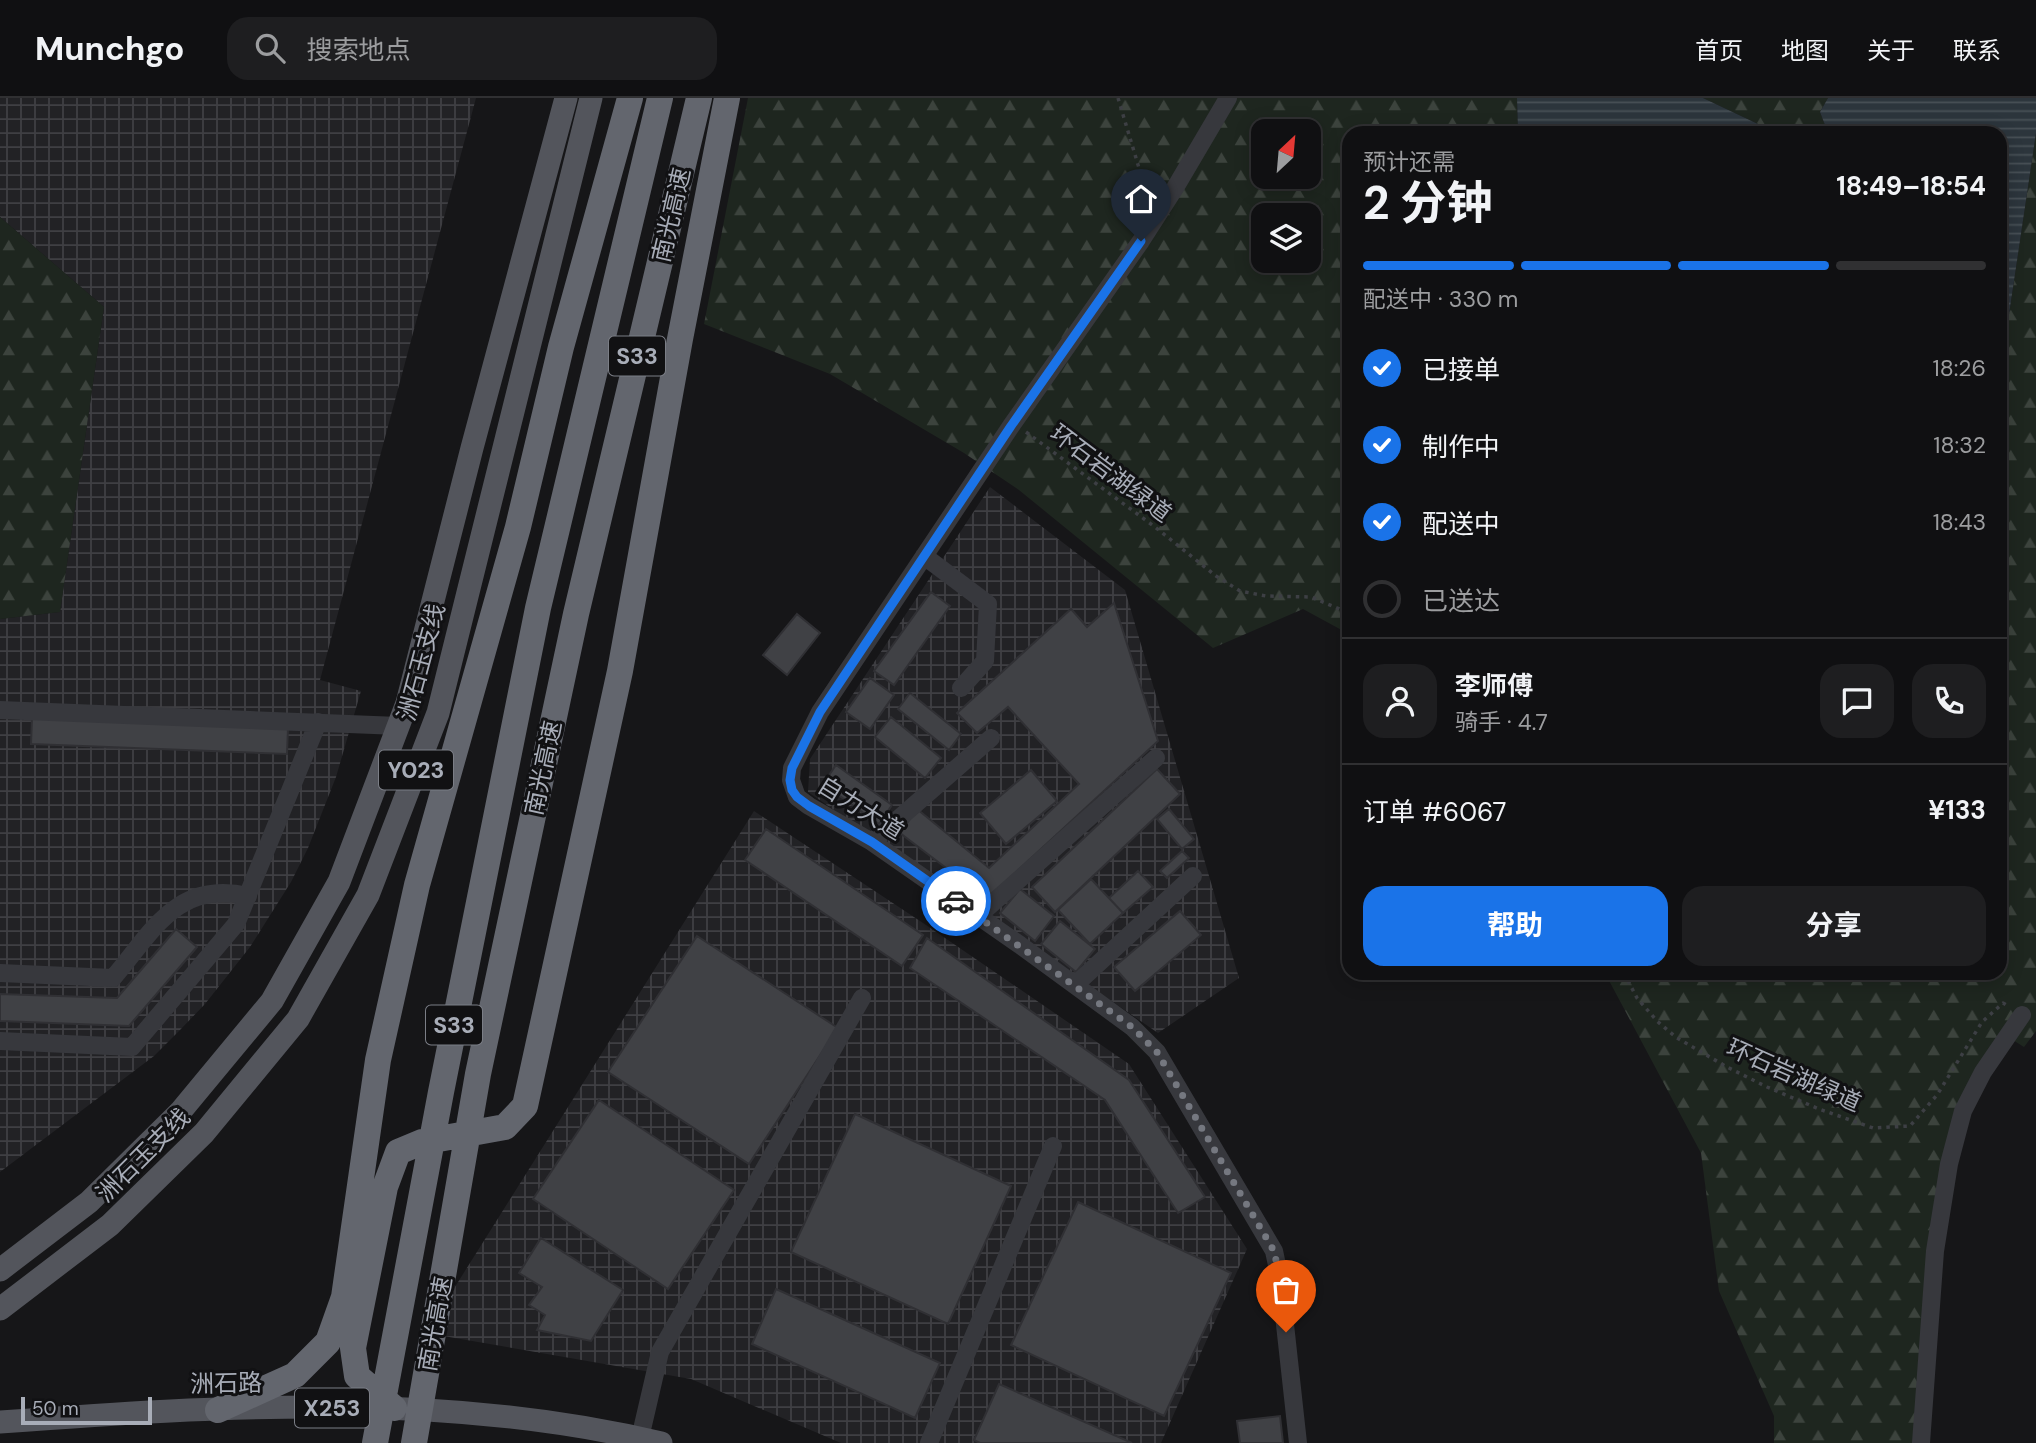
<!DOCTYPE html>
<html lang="zh">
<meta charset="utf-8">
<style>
:root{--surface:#101012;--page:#1e1e20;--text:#f1f3f6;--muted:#9c9d9f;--line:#303032;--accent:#1a73e8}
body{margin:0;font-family:"DM Sans","Noto Sans SC",sans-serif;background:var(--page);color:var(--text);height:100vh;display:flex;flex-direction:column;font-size:26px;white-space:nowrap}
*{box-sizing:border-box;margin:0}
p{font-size:23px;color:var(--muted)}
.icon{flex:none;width:38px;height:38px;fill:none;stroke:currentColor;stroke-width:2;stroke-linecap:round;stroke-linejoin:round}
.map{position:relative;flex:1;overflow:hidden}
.sheet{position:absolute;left:1342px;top:28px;width:665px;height:854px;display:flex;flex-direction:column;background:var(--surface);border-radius:21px;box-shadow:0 4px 18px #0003,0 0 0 2px var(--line)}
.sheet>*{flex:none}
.needle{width:46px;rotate:26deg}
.controls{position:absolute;left:1251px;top:21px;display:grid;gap:14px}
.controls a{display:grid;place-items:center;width:70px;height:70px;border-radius:14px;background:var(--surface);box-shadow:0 4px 18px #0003,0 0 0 2px var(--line);font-size:35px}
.scale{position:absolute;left:21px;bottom:18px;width:131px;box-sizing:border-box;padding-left:7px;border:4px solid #a8adb8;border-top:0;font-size:19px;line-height:24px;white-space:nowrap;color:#a8adb8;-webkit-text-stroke:5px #111113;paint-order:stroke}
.pin{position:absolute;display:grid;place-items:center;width:60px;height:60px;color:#fff;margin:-72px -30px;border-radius:50% 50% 50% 0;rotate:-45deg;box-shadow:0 0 7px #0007}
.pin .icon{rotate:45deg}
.courier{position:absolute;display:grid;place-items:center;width:70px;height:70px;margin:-35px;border:5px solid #1a73e8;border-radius:50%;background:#fff;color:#222;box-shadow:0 2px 9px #0007}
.summary em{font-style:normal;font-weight:700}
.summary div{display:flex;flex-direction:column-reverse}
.summary{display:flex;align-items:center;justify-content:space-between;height:119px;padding:0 21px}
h1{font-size:46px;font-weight:700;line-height:52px}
.bar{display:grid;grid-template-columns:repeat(4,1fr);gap:10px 7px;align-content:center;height:84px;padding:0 21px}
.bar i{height:9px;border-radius:5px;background:var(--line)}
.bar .current{background:var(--accent)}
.bar p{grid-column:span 4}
.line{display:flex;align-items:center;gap:18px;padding:0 21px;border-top:2px solid var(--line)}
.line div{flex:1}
.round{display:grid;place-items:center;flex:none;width:74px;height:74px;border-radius:21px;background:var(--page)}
ol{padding:0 21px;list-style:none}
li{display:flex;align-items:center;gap:21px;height:77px}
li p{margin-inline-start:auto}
li .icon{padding:7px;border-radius:50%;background:var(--accent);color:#fff;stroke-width:4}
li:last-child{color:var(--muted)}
li i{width:38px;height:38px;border:4px solid var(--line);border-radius:50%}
.cta{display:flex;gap:14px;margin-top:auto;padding:14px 21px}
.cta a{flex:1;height:80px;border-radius:21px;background:var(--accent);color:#fff;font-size:28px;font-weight:700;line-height:80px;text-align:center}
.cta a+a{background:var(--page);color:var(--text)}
header{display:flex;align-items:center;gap:42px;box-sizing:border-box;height:98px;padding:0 35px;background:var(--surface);border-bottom:2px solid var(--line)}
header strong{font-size:33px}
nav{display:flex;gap:38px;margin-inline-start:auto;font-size:24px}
.search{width:490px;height:63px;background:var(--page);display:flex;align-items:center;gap:18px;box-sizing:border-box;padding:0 24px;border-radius:21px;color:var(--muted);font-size:26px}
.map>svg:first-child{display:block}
.industrial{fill:url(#industrial-grid)}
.forest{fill:url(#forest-firs);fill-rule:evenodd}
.water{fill:url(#water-rules)}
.building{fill:#404145;stroke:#303034;stroke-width:2}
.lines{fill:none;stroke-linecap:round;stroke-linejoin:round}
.path{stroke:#3d3f44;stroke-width:3.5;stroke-dasharray:3.5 5;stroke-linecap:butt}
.minor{stroke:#37383d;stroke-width:18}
.major{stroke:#53555c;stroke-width:23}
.highway{stroke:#63666e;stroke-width:26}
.done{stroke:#757880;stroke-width:7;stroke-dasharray:0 12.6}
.route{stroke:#1a73e8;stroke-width:9}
.labels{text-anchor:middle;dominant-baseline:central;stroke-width:6;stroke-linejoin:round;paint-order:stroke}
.shield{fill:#111113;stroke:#7b7e86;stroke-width:2}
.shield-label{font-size:23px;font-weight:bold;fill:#a8adb8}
.street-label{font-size:24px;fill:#a8adb8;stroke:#111113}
</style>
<header>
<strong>Munchgo</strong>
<div class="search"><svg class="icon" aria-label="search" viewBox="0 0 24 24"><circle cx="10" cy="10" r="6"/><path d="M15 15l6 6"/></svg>搜索地点</div>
<nav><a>首页</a><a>地图</a><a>关于</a><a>联系</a></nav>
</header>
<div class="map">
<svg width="2036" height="1345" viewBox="0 0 2036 1345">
<defs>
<pattern id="industrial-grid" width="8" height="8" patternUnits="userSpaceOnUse" patternTransform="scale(1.75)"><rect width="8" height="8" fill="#222225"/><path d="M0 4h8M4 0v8" fill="none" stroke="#3f3f43"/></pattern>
<pattern id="forest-firs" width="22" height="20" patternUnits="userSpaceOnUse" patternTransform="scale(1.75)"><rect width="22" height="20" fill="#1e261f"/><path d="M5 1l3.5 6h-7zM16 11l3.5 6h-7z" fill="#3c433d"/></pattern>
<pattern id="water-rules" width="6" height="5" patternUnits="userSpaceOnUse" patternTransform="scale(1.75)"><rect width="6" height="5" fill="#2c353c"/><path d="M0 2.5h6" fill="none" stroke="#485056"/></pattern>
</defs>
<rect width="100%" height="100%" fill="#161618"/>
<path class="industrial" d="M0 0H476L320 582 361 593 336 679 308 750 291 784 250 849 205 906 180 932 154 958 0 1074V521L60 514 104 209 0 119Z
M990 389 1125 492 1239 880 1158 935 808 694 810 661Z
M754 713 929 829 1129 966 1247 1151 1161 1345H841L691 1281 426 1235Z"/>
<path class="forest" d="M748 0H1517L1518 35H1349V536L1303 511 1213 550 1019 392 964 355 830 276 704 226ZM1264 33H1309V79H1264ZM1264 117H1309V163H1264Z
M1703 0H1828L1820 14 1828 35H1777Z
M2036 35V933L2024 949 2002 935 1957 1011 1916 1345H1774V1318L1719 1193 1701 1055 1605 875H2000V239L2007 230Z
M0 119 104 209 60 514 0 521Z"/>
<path class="water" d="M1517 0H1703L1777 35H1518Z
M1828 0H2036V35L2007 230 2000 239V35H1828L1820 14Z"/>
<path class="building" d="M931 494 950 508 894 587 874 573Z
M1114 505 1158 643 987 801 900 735 917 711 989 770 1079 686 1008 609 977 635 957 615 1071 511 1087 529Z
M797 516 820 535 787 577 763 557Z
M870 580 894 597 870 631 846 614Z
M910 595 961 636 949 652 898 611Z
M891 619 941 660 925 680 875 639Z
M32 620 288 630 287 656 31 646Z
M836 667 892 707 879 726 823 686Z
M1157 671 1180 696 1055 814 1032 789Z
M1031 672 1057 703 1006 746 980 715Z
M1169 711 1194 741 1182 751 1157 721Z
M766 731 923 837 902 868 745 762Z
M1182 753 1189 760 1167 780 1160 773Z
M1138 773 1153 789 1123 815 1109 800Z
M1091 781 1123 815 1090 846 1058 812Z
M1020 791 1054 818 1035 843 1000 815Z
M1180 813 1201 837 1135 893 1114 869Z
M1060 823 1095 851 1076 874 1041 846Z
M176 831 197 849 129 928 0 923V896L117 900Z
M697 838 838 930 749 1066 608 974Z
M927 840 1129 982 1205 1099 1178 1115 1105 1002 910 870Z
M599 1002 734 1092 668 1191 533 1101Z
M855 1016 1011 1088 948 1226 791 1154Z
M1078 1104 1231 1175 1164 1318 1011 1247Z
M541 1140 623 1192 591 1243 537 1232 545 1217 529 1207 542 1189 519 1175Z
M776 1191 940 1265 915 1320 752 1246Z
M999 1286 1132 1345H980L974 1342Z
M1280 1318 1283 1345H1240L1237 1323Z"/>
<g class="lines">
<path class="path" d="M1118 0 1148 100
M1026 334 1155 429 1216 478 1240 493 1266 498 1311 499 1349 515
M1624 875 1637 900 1657 923 1677 940 1727 969 1767 989 1819 1011 1873 1030 1910 1028 1937 997 1982 924 2003 905 2008 908"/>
<path class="minor" d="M1228 0 1175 90 1141 143 1011 328 820 614 792 670 791 682 797 699 809 708 872 744 1020 847 1132 929 1157 954 1274 1153 1280 1181 1298 1345
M924 458 988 506 985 563 961 590
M0 612 399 628
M872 744 991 640
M978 818 1156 660
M0 875 113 880C153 833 177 782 248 798
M1075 887 1193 778
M0 943 132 949 236 826 318 624
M640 1340 660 1254 862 900
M929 1345 1053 1048
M1921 1345 1935 1153 1949 1066 1963 1013 1983 974 2022 917"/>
<path class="major" d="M0 1172 89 1104 180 1014 272 903 339 784 407 605 472 350 566 0
M0 1211 110 1127 204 1035 298 921 368 797 438 615 591 0
M0 1324C219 1308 445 1293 661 1345"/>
<path class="highway" d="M394 1310 357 1278 353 1250 385 1089 398 1054 422 1044 505 1029 525 1008 620 573 680 241 727 0
M218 1312 295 1277 328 1244 344 1199 378 962 417 787 518 429 561 249 630 0
M375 1345 441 994 538 510 660 0
M414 1345 478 976 576 516 699 0"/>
</g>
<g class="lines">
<path class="done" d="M956 803 1132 929 1157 954 1274 1153 1280 1181 1286 1234"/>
<path class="route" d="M956 803 872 744 809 708 797 699 792 692 790 682 792 670 820 614 1011 328 1141 143"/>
</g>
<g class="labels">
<g class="shield">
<rect x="609" y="238.5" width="56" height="39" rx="5"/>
<rect x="379" y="652.5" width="74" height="39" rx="5"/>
<rect x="426" y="907.5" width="56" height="39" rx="5"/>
<rect x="295" y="1290.5" width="74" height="39" rx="5"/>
</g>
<g class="shield-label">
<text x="637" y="258">S33</text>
<text x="416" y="672">Y023</text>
<text x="454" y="927">S33</text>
<text x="332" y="1310">X253</text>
</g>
<g class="street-label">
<text transform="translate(671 117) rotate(-77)">南光高速</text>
<text transform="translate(1111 375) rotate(37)">环石岩湖绿道</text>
<text transform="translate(421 564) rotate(-75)">洲石玉支线</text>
<text transform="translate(543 670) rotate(-78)">南光高速</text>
<text transform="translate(861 710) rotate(32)">自力大道</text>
<text transform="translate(1794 977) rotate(24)">环石岩湖绿道</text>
<text transform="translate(143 1057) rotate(-45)">洲石玉支线</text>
<text transform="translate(435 1226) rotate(-80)">南光高速</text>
<text transform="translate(226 1285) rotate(-1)">洲石路</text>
</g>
</g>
</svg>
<div class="controls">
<a><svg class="needle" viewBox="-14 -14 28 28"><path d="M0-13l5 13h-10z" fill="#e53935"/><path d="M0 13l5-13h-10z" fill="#9c9d9f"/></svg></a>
<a><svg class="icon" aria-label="layers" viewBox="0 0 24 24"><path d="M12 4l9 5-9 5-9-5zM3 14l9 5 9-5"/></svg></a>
</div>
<div class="scale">50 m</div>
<div class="pin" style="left:1286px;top:1234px;background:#ea580c"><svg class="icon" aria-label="bag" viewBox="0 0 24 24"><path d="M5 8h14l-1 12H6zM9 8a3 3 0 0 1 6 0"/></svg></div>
<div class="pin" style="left:1141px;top:143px;background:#1f2937"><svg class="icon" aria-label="home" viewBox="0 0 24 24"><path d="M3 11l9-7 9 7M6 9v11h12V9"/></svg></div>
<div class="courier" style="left:956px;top:803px"><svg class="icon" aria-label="car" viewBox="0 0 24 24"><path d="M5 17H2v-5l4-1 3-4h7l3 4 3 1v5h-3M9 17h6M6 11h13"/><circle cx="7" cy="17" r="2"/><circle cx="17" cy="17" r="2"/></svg></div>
<section class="sheet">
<div class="summary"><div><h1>2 分钟</h1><p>预计还需</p></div><em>18:49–18:54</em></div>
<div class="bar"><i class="current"></i><i class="current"></i><i class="current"></i><i></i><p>配送中 · 330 m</p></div>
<ol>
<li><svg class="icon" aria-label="check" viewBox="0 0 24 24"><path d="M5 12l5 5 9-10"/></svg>已接单<p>18:26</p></li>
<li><svg class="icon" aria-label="check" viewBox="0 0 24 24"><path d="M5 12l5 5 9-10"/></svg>制作中<p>18:32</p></li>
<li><svg class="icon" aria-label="check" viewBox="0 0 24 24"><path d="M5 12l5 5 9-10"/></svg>配送中<p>18:43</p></li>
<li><i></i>已送达</li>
</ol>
<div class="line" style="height:126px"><a class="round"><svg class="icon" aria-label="person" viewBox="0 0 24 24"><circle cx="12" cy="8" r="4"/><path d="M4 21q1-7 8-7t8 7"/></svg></a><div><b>李师傅</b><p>骑手 · 4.7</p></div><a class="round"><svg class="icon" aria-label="chat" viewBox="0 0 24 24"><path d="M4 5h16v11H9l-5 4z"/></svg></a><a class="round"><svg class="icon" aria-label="phone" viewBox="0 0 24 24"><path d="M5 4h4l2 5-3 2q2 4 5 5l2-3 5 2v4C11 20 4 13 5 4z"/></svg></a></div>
<div class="line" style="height:91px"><div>订单 #6067</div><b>¥133</b></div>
<div class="cta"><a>帮助</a><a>分享</a></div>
</section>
</div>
